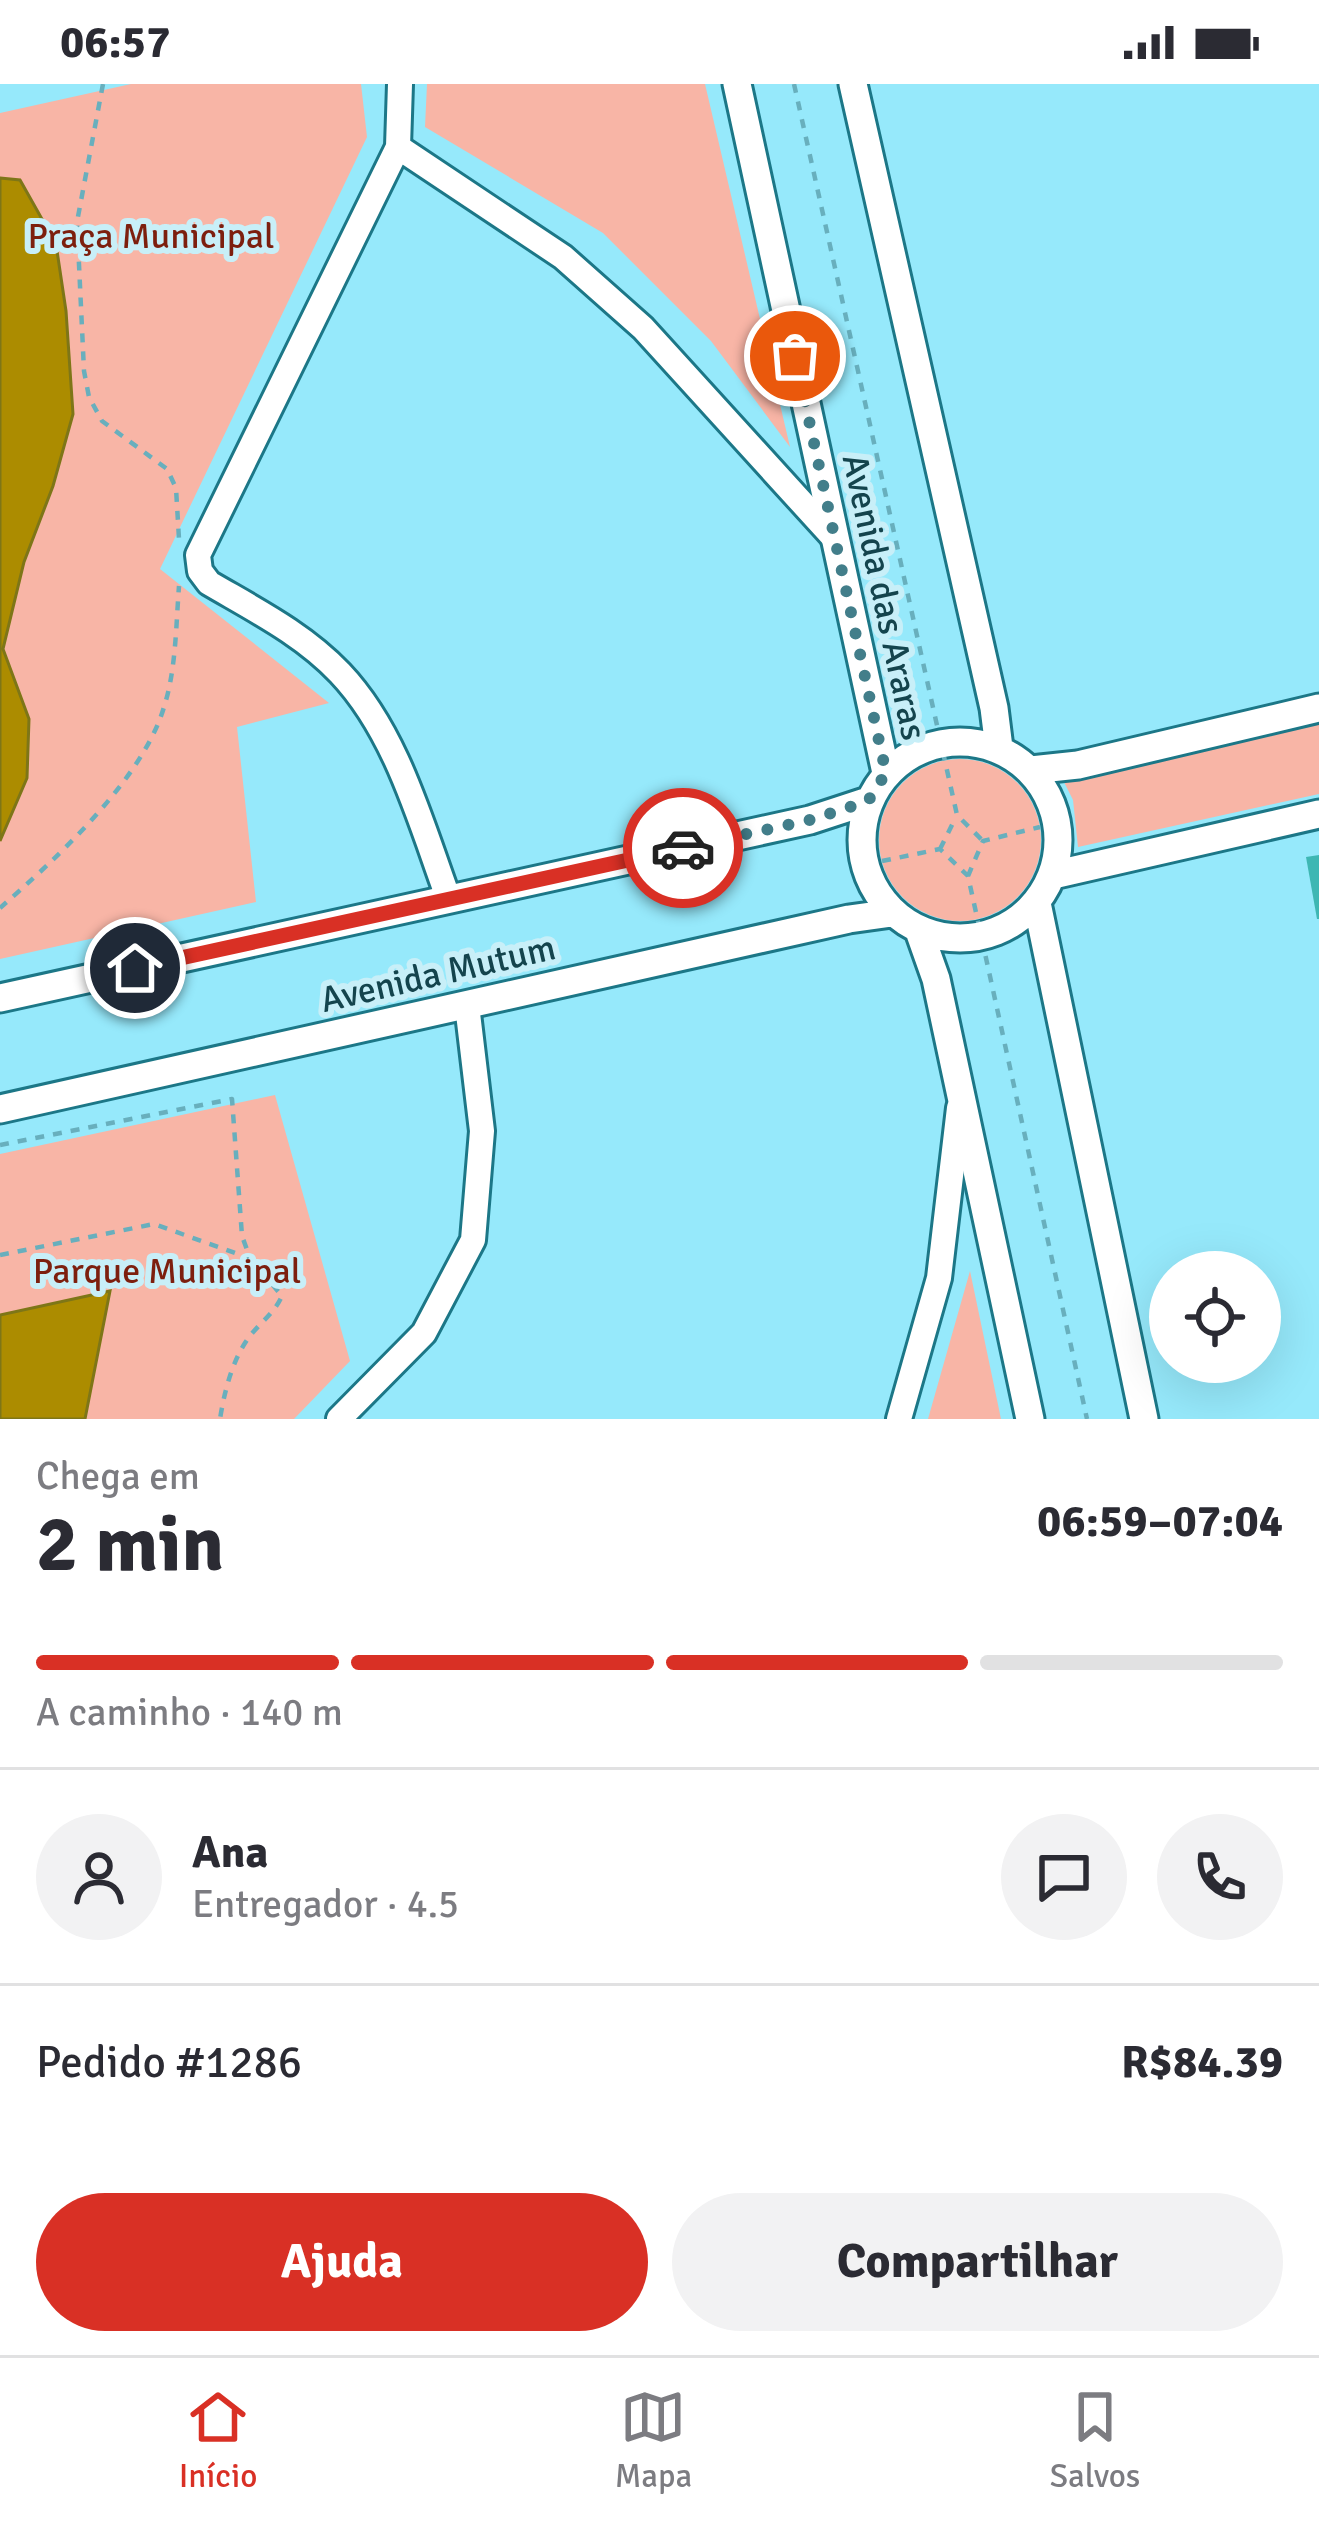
<!DOCTYPE html>
<html lang="pt">
<meta charset="utf-8">
<style>
:root{--surface:#fff;--page:#f2f2f3;--text:#2b2b33;--muted:#7c7c81;--line:#e1e1e2;--accent:#d93025}
body{margin:0;font-family:Signika,sans-serif;background:var(--page);color:var(--text);height:100vh;display:flex;flex-direction:column;font-size:45px;white-space:nowrap}
*{box-sizing:border-box;margin:0}
p{font-size:39px;color:var(--muted)}
.icon{flex:none;width:66px;height:66px;fill:none;stroke:currentColor;stroke-width:2;stroke-linecap:round;stroke-linejoin:round}
.map{position:relative;height:1335px;overflow:hidden}
.side{display:flex;flex-direction:column;background:var(--surface);flex:1}
.side>*{flex:none}
.tools{position:absolute;left:1149px;top:1167px;display:grid;gap:24px}
.tools a{display:grid;place-items:center;width:132px;height:132px;border-radius:50%;background:var(--surface);box-shadow:0 12px 48px #0002;font-size:60px}
.pin{position:absolute;display:grid;place-items:center;width:102px;height:102px;color:#fff;margin:-51px;border:6px solid #fff;border-radius:50%;box-shadow:0 3px 12px #0007}
.courier{position:absolute;display:grid;place-items:center;width:120px;height:120px;margin:-60px;border:9px solid #d93025;border-radius:50%;background:#fff;color:#222;box-shadow:0 3px 15px #0007}
.headline em{font-style:normal;font-weight:800}
.headline div{display:flex;flex-direction:column-reverse}
.headline{display:flex;align-items:center;justify-content:space-between;height:204px;padding:0 36px}
h1{font-size:78px;font-weight:800;line-height:90px}
.bar{display:grid;grid-template-columns:repeat(4,1fr);gap:18px 12px;align-content:center;height:144px;padding:0 36px}
.bar i{height:15px;border-radius:9px;background:var(--line)}
.bar .active{background:var(--accent)}
.bar p{grid-column:span 4}
.line{display:flex;align-items:center;gap:30px;padding:0 36px;border-top:3px solid var(--line)}
.line div{flex:1}
.round{display:grid;place-items:center;flex:none;width:126px;height:126px;border-radius:63px;background:var(--page)}
.action{display:flex;gap:24px;margin-top:auto;padding:24px 36px}
.action a{flex:1;height:138px;border-radius:72px;background:var(--accent);color:#fff;font-size:48px;font-weight:800;line-height:138px;text-align:center}
.action a+a{background:var(--page);color:var(--text)}
.status{display:flex;justify-content:space-between;align-items:center;height:84px;padding:0 60px;background:var(--surface);direction:ltr}
.status svg{height:33px;fill:currentColor}
.menu{display:flex;justify-content:space-around;align-items:center;height:168px;border-top:3px solid var(--line);background:var(--surface);font-size:33px;color:var(--muted)}
.menu a{display:grid;justify-items:center;gap:6px}
.menu .active{color:var(--accent)}
.map>svg:first-child{display:block}
.green{fill:#f8b5a6}
.water{fill:#ac8c00;stroke:#7e7617;stroke-width:3}
.building{fill:#3eb7b3}
.lines{fill:none;stroke-linecap:round;stroke-linejoin:round}
.minor-casing{stroke:#1c7787;stroke-width:30}
.tertiary-casing{stroke:#1c7787;stroke-width:33}
.path{stroke:#68afbd;stroke-width:4.5;stroke-dasharray:9 9;stroke-linecap:butt}
.minor{stroke:#fff;stroke-width:24}
.tertiary{stroke:#fff;stroke-width:27}
.done{stroke:#427e8a;stroke-width:12;stroke-dasharray:0 21.6}
.route{stroke:#d93025;stroke-width:15}
.labels{text-anchor:middle;dominant-baseline:central;stroke-width:12;stroke-linejoin:round;paint-order:stroke}
.park-label{font-size:36px;fill:#7d1f0e;stroke:#c8eff8}
.street-label{font-size:36px;fill:#14444d;stroke:#c8eff8}
</style>
<div class="status"><b>06:57</b><svg viewBox="0 0 49 12"><path d="M0 12V9h3v3zM5 12V6h3v6zM10 12V3h3v9zM15 12V0h3v12zM26 1h20v11H26zM47 4h2v5h-2z"/></svg></div>
<div class="map">
<svg width="1319" height="1335" viewBox="0 0 1319 1335">
<rect width="100%" height="100%" fill="#96e9fb"/>
<path class="green" d="M131 0H361L367 53 160 485 329 619 237 643 256 818 0 875V29Z
M427 0H705L790 363 711 257 603 149 425 43Z
M1319 637V710L1078 763 1073 716 1062 694Z
M879 756a81 81 0 1 1 162 0a81 81 0 1 1-162 0Z
M275 1011 350 1277 294 1335H0V1070Z
M970 1187 1001 1335H928Z"/>
<path class="water" d="M0 94 20 96 56 160 66 227 73 330 53 402 24 478 3 565 29 635 27 694 0 757Z
M110 1207 85 1335H0V1231Z"/>
<path class="building" d="M1319 771V835H1317L1306 773Z"/>
<g class="lines">
<defs>
<path id="minor" d="M400 0 398 63 198 471 200 487 209 499C255 526 303 550 340 589 397 649 421 740 449 816
M398 63 563 173 643 244 834 454
M339 1335 424 1249 473 1156 482 1047 467 921
M899 1335 939 1194 959 1024"/>
<path id="tertiary" d="M737 0 886 689
M853 0 994 624 999 664
M862 756a98 98 0 1 1 196 0a98 98 0 1 1-196 0Z
M1031 686 1078 681 1319 624
M1053 791 1319 730
M1037 819 1144 1335
M919 847 936 895 1030 1335
M0 914 810 736 868 717
M0 1025 849 835 892 829"/>
</defs>
<use href="#minor" class="minor-casing"/>
<use href="#tertiary" class="tertiary-casing"/>
<path class="path" d="M103 0 77 138 84 287 89 313 102 337 167 385 176 404 179 455
M794 0 957 731 983 757
M940 765 956 733
M882 777 940 765 968 792 1087 1335
M968 792 983 757 1040 743
M0 824C56 775 143 695 164 623 176 586 176 541 179 502
M0 1061 232 1015 242 1152 250 1174 282 1212C273 1232 256 1241 245 1259 231 1281 224 1310 220 1335
M0 1171 154 1140 249 1174"/>
<use href="#minor" class="minor"/>
<use href="#tertiary" class="tertiary"/>
</g>
<g class="lines">
<path class="done" d="M683 764 810 736 868 717 886 689 795 272"/>
<path class="route" d="M135 884 683 764"/>
</g>
<g class="labels">
<g class="park-label">
<text x="151" y="152">Praça Municipal</text>
<text x="167" y="1187">Parque Municipal</text>
</g>
<g class="street-label">
<text transform="translate(884 513) rotate(78)">Avenida das Araras</text>
<text transform="translate(438 890) rotate(-13)">Avenida Mutum</text>
</g>
</g>
</svg>
<div class="tools">
<a><svg class="icon" aria-label="locate" viewBox="0 0 24 24"><circle cx="12" cy="12" r="6"/><path d="M12 2v4M12 18v4M2 12h4M18 12h4"/></svg></a>
</div>
<div class="pin" style="left:795px;top:272px;background:#ea580c"><svg class="icon" aria-label="bag" viewBox="0 0 24 24"><path d="M5 8h14l-1 12H6zM9 8a3 3 0 0 1 6 0"/></svg></div>
<div class="pin" style="left:135px;top:884px;background:#1f2937"><svg class="icon" aria-label="home" viewBox="0 0 24 24"><path d="M3 11l9-7 9 7M6 9v11h12V9"/></svg></div>
<div class="courier" style="left:683px;top:764px"><svg class="icon" aria-label="car" viewBox="0 0 24 24"><path d="M5 17H2v-5l4-1 3-4h7l3 4 3 1v5h-3M9 17h6M6 11h13"/><circle cx="7" cy="17" r="2"/><circle cx="17" cy="17" r="2"/></svg></div>
</div>
<section class="side">
<div class="headline"><div><h1>2 min</h1><p>Chega em</p></div><em>06:59–07:04</em></div>
<div class="bar"><i class="active"></i><i class="active"></i><i class="active"></i><i></i><p>A caminho · 140 m</p></div>
<div class="line" style="height:216px"><a class="round"><svg class="icon" aria-label="person" viewBox="0 0 24 24"><circle cx="12" cy="8" r="4"/><path d="M4 21q1-7 8-7t8 7"/></svg></a><div><b>Ana</b><p>Entregador · 4.5</p></div><a class="round"><svg class="icon" aria-label="chat" viewBox="0 0 24 24"><path d="M4 5h16v11H9l-5 4z"/></svg></a><a class="round"><svg class="icon" aria-label="phone" viewBox="0 0 24 24"><path d="M5 4h4l2 5-3 2q2 4 5 5l2-3 5 2v4C11 20 4 13 5 4z"/></svg></a></div>
<div class="line" style="height:156px"><div>Pedido #1286</div><b>R$84.39</b></div>
<div class="action"><a>Ajuda</a><a>Compartilhar</a></div>
</section>
<nav class="menu">
<a class="active"><svg class="icon" aria-label="home" viewBox="0 0 24 24"><path d="M3 11l9-7 9 7M6 9v11h12V9"/></svg>Início</a>
<a><svg class="icon" aria-label="map" viewBox="0 0 24 24"><path d="M3 6l6-2 6 2 6-2v14l-6 2-6-2-6 2zM9 4v14M15 6v14"/></svg>Mapa</a>
<a><svg class="icon" aria-label="saved" viewBox="0 0 24 24"><path d="M7 4h10v16l-5-4-5 4z"/></svg>Salvos</a>
</nav>
